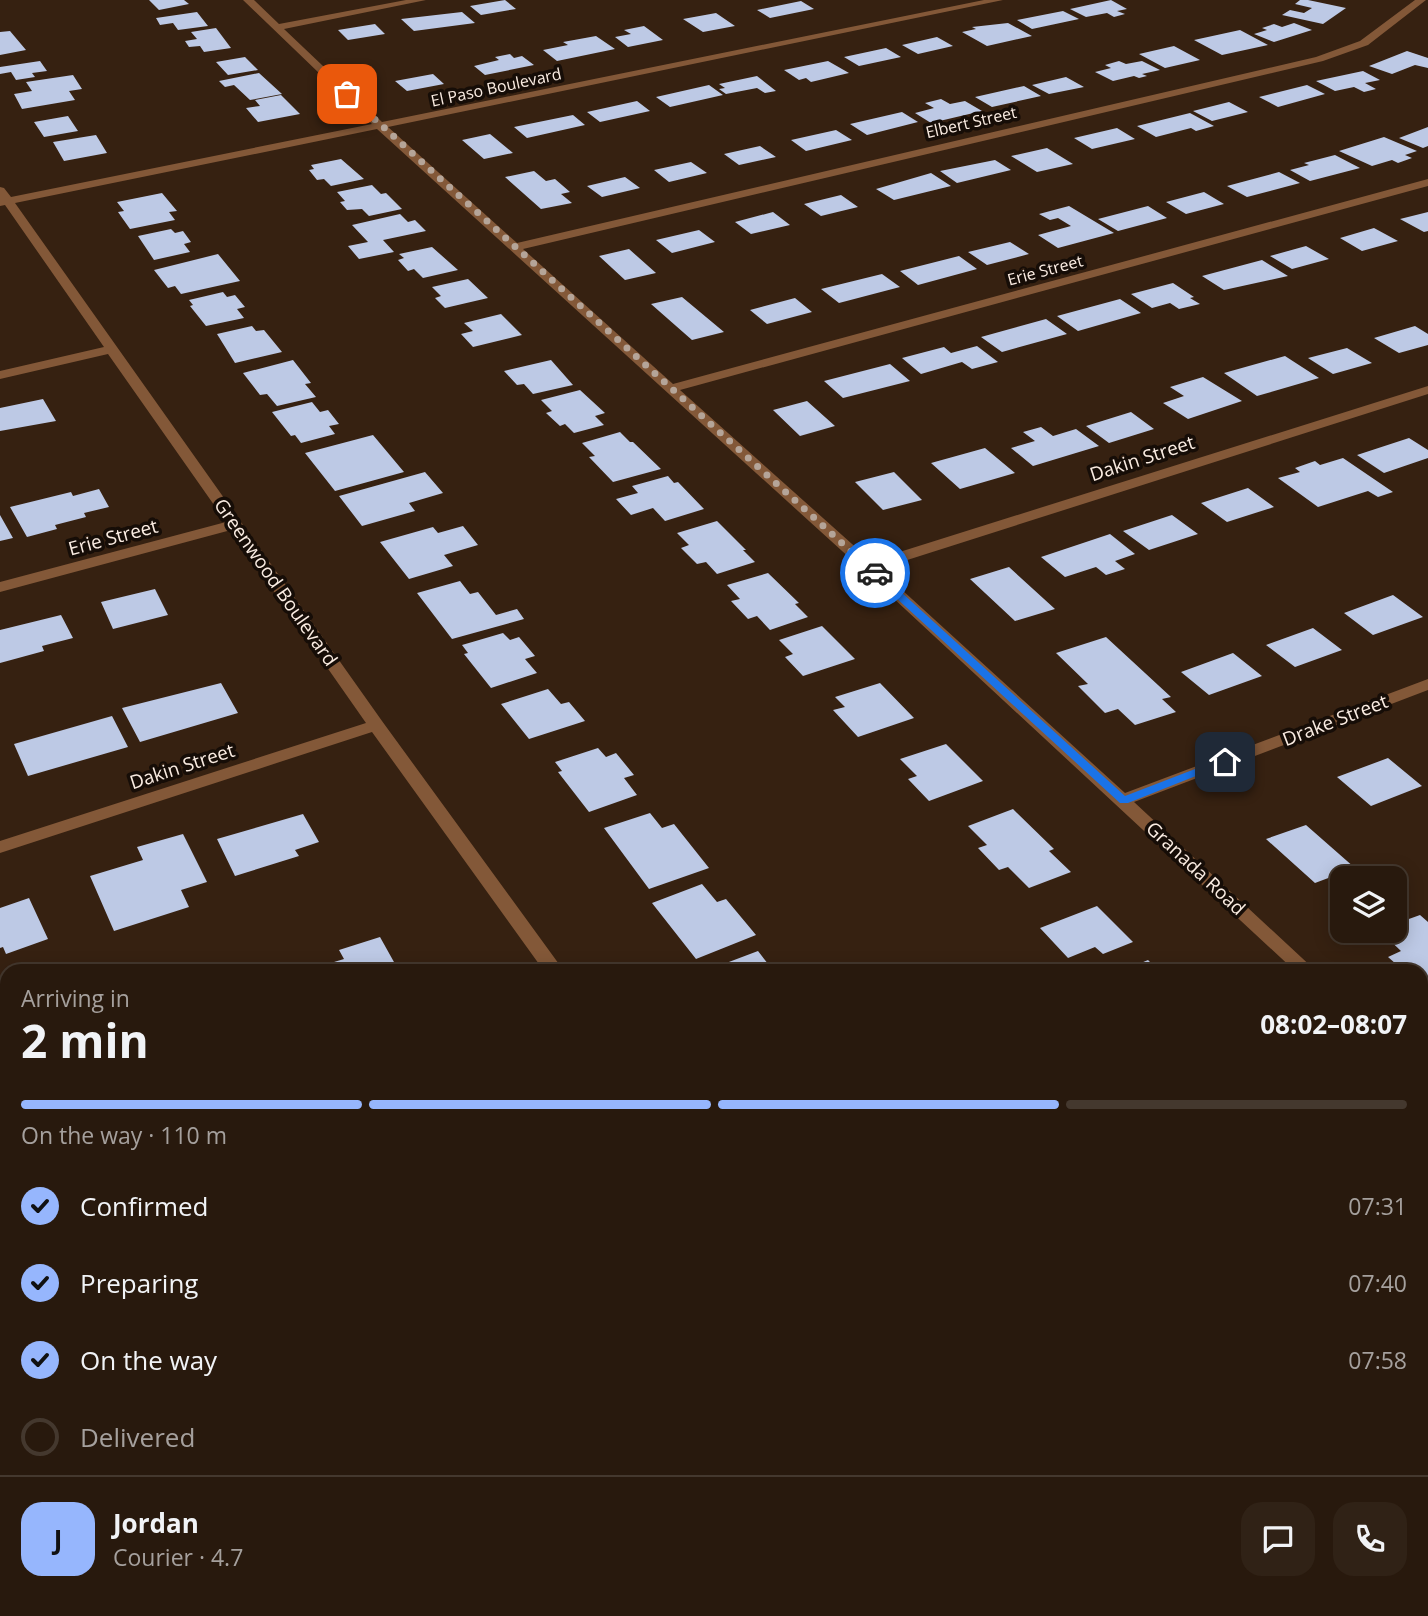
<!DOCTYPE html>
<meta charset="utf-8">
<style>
:root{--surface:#28190d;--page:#302216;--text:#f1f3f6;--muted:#a5a09d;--line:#44382e;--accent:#96b6fd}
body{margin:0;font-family:"Open Sans",sans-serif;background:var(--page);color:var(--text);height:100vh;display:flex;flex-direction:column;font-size:26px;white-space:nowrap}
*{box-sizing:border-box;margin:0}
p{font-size:23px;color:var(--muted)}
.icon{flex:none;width:38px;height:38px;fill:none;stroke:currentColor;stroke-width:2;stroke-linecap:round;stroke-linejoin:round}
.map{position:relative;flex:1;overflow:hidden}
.side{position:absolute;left:0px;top:964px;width:1428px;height:653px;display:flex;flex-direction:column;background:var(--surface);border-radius:21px 21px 0 0;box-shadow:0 4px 18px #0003,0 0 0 2px var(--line)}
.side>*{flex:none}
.controls{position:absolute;left:1330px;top:866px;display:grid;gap:14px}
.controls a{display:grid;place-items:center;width:77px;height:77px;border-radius:14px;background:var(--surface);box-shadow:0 4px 18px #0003,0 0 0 2px var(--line);font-size:35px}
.pin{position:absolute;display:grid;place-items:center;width:60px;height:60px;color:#fff;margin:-30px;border-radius:14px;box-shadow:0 4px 10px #0006}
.courier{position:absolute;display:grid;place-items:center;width:70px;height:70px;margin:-35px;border:5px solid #1a73e8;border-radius:50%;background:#fff;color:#222;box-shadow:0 2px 9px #0007}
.head em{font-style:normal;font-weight:700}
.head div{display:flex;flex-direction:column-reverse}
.head{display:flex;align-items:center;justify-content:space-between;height:119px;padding:0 21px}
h1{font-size:46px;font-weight:700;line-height:52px}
.bar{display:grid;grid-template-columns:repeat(4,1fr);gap:10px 7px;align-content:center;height:84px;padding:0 21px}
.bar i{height:9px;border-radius:5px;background:var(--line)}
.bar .active{background:var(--accent)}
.bar p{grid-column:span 4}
.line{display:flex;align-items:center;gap:18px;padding:0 21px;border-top:2px solid var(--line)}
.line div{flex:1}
.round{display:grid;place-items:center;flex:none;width:74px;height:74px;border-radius:21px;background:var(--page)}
ol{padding:0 21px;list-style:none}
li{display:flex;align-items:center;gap:21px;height:77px}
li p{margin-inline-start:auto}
li .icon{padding:7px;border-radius:50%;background:var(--accent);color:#111;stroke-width:4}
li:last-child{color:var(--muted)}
li i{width:38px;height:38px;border:4px solid var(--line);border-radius:50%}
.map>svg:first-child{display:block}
.building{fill:#bdc9e5}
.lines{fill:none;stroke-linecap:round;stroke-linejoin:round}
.minor{fill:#835838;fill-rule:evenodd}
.route{fill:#1a73e8}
.done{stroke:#b5a599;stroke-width:7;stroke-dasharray:0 12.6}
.labels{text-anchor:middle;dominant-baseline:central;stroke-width:7;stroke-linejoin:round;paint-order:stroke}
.far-street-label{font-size:16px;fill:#faece2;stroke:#160d07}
.street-label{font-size:19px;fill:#faece2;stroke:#160d07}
</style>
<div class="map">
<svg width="1428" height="1616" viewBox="0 0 1428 1616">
<rect width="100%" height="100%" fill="#362111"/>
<path class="building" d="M149 0H184L189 4 159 10Z
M505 0 516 9 481 15 470 6Z
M1111 0 1127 9 1117 11 1125 14 1114 17 1107 13 1086 17 1070 9Z
M1300 0H1308L1346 8 1323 24 1282 15 1290 10 1304 13 1312 8 1295 4Z
M801 1 814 9 770 18 757 10Z
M1063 11 1079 19 1032 29 1017 20Z
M197 12 208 26 178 30 173 23 160 25 156 18Z
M462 12 475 23 414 31 401 19Z
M716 13 735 26 703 32 683 19Z
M1008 23 1032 36 987 46 962 32 976 29 972 27Z
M1294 23 1312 30 1274 42 1254 34 1267 30 1262 28 1274 24 1282 27Z
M375 24 385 34 348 40 338 30Z
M644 26 663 40 628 47 615 37 631 34 624 30Z
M216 28 231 48 204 52 200 46 189 47 185 41 197 39 191 32Z
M1240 30 1268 45 1222 55 1194 40Z
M10 31 26 50 0 55V32Z
M596 36 615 49 557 61 543 50 568 45 563 42Z
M937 37 953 46 918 54 902 45Z
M1174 46 1200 60 1165 68 1139 54Z
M886 48 901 57 859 66 844 57Z
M1407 51 1428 58V68L1415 65 1392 74 1369 66Z
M510 54 514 58 522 56 534 65 485 75 474 66 499 60 495 57Z
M245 57 258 70 228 75 216 62Z
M40 61 47 71 32 73 35 77 16 80 11 72 0 74V67Z
M828 61 849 73 811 82 806 78 799 80 784 70Z
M1119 61 1126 64 1142 61 1160 70 1142 74 1147 76 1139 78 1134 76 1113 81 1095 72 1111 68 1105 65Z
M1363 71 1380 80 1365 83 1376 89 1364 92 1354 87 1335 91 1316 81Z
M259 73 282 94 250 100 234 85 225 87 219 81Z
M433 74 444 84 407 91 395 81Z
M73 75 82 89 69 91 75 100 22 109 14 94 32 91 26 82Z
M757 76 776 91 765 93 757 88 726 94 719 89 725 88 719 84Z
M1066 77 1084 87 1049 94 1032 85Z
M709 85 723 95 670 107 656 97Z
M1307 85 1325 94 1278 107 1259 97Z
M1024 86 1041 96 992 107 975 97Z
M281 95 300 114 258 122 246 108 260 106 255 100Z
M941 99 950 104 965 101 982 111 931 123 915 113 934 108 925 103Z
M637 101 650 111 600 122 587 112Z
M1229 102 1248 112 1212 121 1193 111Z
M902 112 918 122 867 135 850 124Z
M1190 113 1214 126 1196 131 1191 128 1156 137 1137 126Z
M573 115 585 125 527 138 514 127Z
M68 116 78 131 44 137 34 122Z
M1428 127V146L1423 148 1399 138Z
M1117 128 1135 139 1092 149 1074 138Z
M836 130 852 140 806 151 791 140Z
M490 134 513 153 484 159 462 140Z
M96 135 107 153 64 161 53 142Z
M1384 137 1417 151 1405 155 1412 158 1398 163 1392 160 1372 166 1339 151Z
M760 146 776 157 739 165 724 154Z
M1047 148 1073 164 1037 172 1011 156Z
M1335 155 1360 168 1310 181 1290 170 1309 165 1304 163Z
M341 159 364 179 331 186 324 179 317 180 309 170 314 169 311 165Z
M995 160 1011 170 957 183 940 171Z
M691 162 707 173 669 182 654 170Z
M534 171 546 181 555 179 570 192 561 194 572 203 541 209 505 177Z
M1279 172 1300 183 1247 197 1227 186Z
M931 173 951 186 894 200 876 189Z
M625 177 640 188 602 197 587 186Z
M372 185 381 194 386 193 402 209 369 216 362 209 347 210 340 202 345 201 337 192Z
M1204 192 1224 204 1186 214 1166 202Z
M162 193 177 211 169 212 175 220 130 229 118 212 124 211 117 202Z
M841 195 858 207 821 216 804 204Z
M1069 206 1114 233 1058 248 1038 235 1071 226 1058 218 1050 220 1039 214Z
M1148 206 1167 218 1118 231 1098 219Z
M773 212 790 225 751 234 735 222Z
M1428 212V231L1424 232 1400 219Z
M400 214 408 222 415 220 426 231 383 240 394 252 359 259 348 246 368 242 352 225Z
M1374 228 1398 241 1362 251 1340 238Z
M171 229 175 233 183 231 191 242 184 244 190 252 154 260 138 236Z
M699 230 715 242 672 253 656 240Z
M1010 242 1029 254 987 265 968 252Z
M1306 246 1329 259 1292 269 1270 256Z
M432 247 458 270 423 278 414 269 408 271 398 260 404 258 399 254Z
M629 249 656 273 625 280 599 256Z
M218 254 240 281 181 294 175 286 168 288 154 270Z
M959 256 977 269 918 285 900 271Z
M1262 260 1288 276 1224 290 1202 276Z
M882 274 900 287 839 303 821 289Z
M468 279 488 298 445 308 435 298 441 296 432 287Z
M1173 283 1194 297 1190 298 1200 304 1179 309 1170 303 1152 308 1131 294Z
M223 292 227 297 235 295 245 307 237 309 244 318 206 326 190 306 193 305 189 300Z
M682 297 724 332 692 340 651 304Z
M795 298 812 312 767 324 750 310Z
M1120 299 1141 313 1078 331 1057 316Z
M501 314 522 335 473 347 461 334 473 331 464 323Z
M1046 319 1067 334 1002 352 981 337Z
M252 326 256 331 264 330 282 352 235 363 217 334Z
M1415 326 1428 334V345L1399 353 1374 338Z
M977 346 998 362 972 369 962 362 921 374 902 358 944 347 951 353Z
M1347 348 1372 363 1333 374 1308 358Z
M1285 356 1319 378 1257 396 1224 373Z
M293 360 311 383 305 384 316 397 277 406 267 394 260 395 243 373Z
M551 360 573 385 533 394 524 384 517 385 504 371Z
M890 364 910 381 843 398 824 381Z
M1203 377 1242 401 1188 419 1163 403 1184 396 1170 387Z
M580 390 605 413 595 416 604 425 574 433 565 424 560 426 546 413 552 411 541 400Z
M43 399 56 421 0 431V408Z
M807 401 835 426 800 436 773 410Z
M312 402 320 412 328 410 339 424 329 426 335 434 301 443 295 435 291 436 272 412Z
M1131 412 1154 429 1109 443 1086 426Z
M1041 427 1053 436 1076 429 1099 446 1033 466 1011 448 1035 441 1023 432Z
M620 432 630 442H633L661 469 613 482 589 457 595 456 582 443Z
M373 435 404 472 335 491 305 453Z
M1409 438 1428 450V458L1384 473 1357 455Z
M985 448 1015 473 960 489 931 463Z
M1343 458 1393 492 1378 497 1368 491 1318 507 1278 478 1300 472 1295 468 1315 461 1320 465Z
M425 472 443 493 409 503 415 511 362 526 339 496Z
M894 472 922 500 883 510 855 482Z
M668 476 674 483 678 482 704 509 665 521 653 508 631 515 616 499 638 493 632 486Z
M1248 488 1274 507 1227 522 1201 503Z
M99 489 109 507 84 513 86 517 55 525 57 529 27 537 10 507 71 492 73 496Z
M0 515 13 538 0 541Z
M1172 515 1198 534 1149 550 1123 531Z
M717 521 746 550H743L755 562 717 574 706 562 697 564 681 548 689 545 677 533Z
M463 526 478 545 444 555 453 566 409 579 380 542 433 527 438 533Z
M1110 534 1135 554 1115 561 1125 569 1106 575 1096 567 1065 577 1041 557Z
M1009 567 1055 609 1015 621 970 579Z
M768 573 799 603 795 604 808 617 770 630 757 616 748 619 731 601 740 599 727 585Z
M460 581 470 594 478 592 496 615 517 609 524 619 452 639 417 593Z
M155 589 168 615 113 629 101 602Z
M1393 595 1423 617 1373 635 1344 613Z
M61 615 73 638 42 646 44 651 0 663V630Z
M822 626 855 659 803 676 785 657 793 654 779 640Z
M1313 628 1342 650 1295 667 1266 645Z
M503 633 510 640 519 637 535 656 525 659 537 673 491 688 464 654 468 653 462 645Z
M1106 637 1171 697 1162 699 1176 712 1135 725 1118 709 1105 713 1078 686 1088 684 1056 653Z
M1233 653 1262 676 1209 695 1181 672Z
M221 683 238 713 140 742 122 708Z
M880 683 914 718 858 737 833 710 845 707 835 697Z
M548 689 561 704 569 702 585 721 529 739 501 704Z
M112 716 128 747 28 776 14 744Z
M946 744 983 781 929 801 908 779 917 776 900 759Z
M598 748 606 757 616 753 634 775 624 778 637 795 589 812 558 772 562 771 555 762Z
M1388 758 1422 786 1371 806 1337 777Z
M1013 809 1054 849 1049 851 1071 872 1029 888 1008 867 999 870 978 848 987 845 968 826Z
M650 813 662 828 674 824 709 868 649 889 604 828Z
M303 814 319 842 295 850 299 856 235 876 217 839Z
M1306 825 1355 868 1315 883 1266 839Z
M183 834 207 882 181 890 189 907 114 931 90 876 143 860 137 847Z
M702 884 717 902 726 899 756 935 696 959 652 903Z
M29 898 48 939 6 954 3 947 0 948V908Z
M1097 906 1133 942 1103 954 1095 947 1068 958 1040 928Z
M1420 915 1428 922V987L1423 989 1421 971H1404L1388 957 1401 951 1380 931H1395V924Z
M380 937 399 971H315L314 968 344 959 339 950Z
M758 951 772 969 783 965 789 971H705Z
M1148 960 1159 971H1122Z
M1428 1232V1277L1421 1270V1236Z
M7 1320V1380L0 1383V1322Z
M7 1546V1608L0 1609V1547Z
M8 1610H41V1612L7 1616Z
M690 1610H802L805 1616H693Z
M1228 1610H1258L1247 1616H1233Z"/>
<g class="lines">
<path class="minor" d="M243 0H254L279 24 406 0H426L284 29 382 122 984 0H1003L388 127 517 243 1316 57 1360 41 1415 0H1426L1368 45 1323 61 523 249 673 384 1428 179V186L680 390 871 561 1428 386V394L879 569 1125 793 1428 679V690L1134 802 1316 971H1295L863 570 377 129 15 203 382 721 564 971H544L372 732 0 853V841L366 723 231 530 0 592V582L226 522 108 354 0 379V371L104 347 5 205 0 206V187L4 188 11 197 372 124Z
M1421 1071 1428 1073V1091L1421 1089Z
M7 1214V1232L0 1235V1217Z
M393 1610H428L425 1616H390Z
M990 1610H1017L1020 1616H993Z"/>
</g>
<path class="route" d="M871 571H878L1125 796 1221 759 1231 762 1128 803H1120L871 575Z"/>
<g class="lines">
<path class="done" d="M347 94 875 573"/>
</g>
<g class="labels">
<g class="far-street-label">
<text transform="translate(496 87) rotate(-12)">El Paso Boulevard</text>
<text transform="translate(971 122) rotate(-13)">Elbert Street</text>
<text transform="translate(1045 270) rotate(-15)">Erie Street</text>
</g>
<g class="street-label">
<text transform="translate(1142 458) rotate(-18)">Dakin Street</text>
<text transform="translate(113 537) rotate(-15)">Erie Street</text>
<text transform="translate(276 582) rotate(55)">Greenwood Boulevard</text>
<text transform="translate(1335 720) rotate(-21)">Drake Street</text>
<text transform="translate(182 766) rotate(-18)">Dakin Street</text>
<text transform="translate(1196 868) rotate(43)">Granada Road</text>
</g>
</g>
</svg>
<div class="controls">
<a><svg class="icon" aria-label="layers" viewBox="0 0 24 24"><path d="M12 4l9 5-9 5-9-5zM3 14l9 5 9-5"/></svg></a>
</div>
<div class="pin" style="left:347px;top:94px;background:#ea580c"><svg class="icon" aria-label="bag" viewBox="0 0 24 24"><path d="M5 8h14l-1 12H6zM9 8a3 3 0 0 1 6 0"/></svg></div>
<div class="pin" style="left:1225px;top:762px;background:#1f2937"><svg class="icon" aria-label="home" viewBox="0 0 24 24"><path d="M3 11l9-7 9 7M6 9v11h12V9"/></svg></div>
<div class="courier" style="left:875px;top:573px"><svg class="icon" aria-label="car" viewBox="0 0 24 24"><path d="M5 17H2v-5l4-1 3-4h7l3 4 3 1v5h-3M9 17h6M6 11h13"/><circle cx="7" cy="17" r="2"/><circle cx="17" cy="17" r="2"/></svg></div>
<section class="side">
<div class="head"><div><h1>2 min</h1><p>Arriving in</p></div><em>08:02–08:07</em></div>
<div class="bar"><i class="active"></i><i class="active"></i><i class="active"></i><i></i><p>On the way · 110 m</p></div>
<ol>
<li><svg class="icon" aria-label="check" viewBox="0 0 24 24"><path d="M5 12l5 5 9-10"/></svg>Confirmed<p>07:31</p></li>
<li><svg class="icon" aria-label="check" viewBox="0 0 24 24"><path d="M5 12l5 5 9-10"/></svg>Preparing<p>07:40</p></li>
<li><svg class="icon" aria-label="check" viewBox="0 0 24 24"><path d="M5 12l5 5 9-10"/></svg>On the way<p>07:58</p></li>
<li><i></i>Delivered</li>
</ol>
<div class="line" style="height:126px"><b class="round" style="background:var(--accent);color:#111">J</b><div><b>Jordan</b><p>Courier · 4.7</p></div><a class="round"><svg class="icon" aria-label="chat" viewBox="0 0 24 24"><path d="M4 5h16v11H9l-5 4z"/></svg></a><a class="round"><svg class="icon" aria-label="phone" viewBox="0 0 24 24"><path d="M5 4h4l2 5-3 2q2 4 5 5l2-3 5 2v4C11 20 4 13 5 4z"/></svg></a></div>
</section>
</div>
